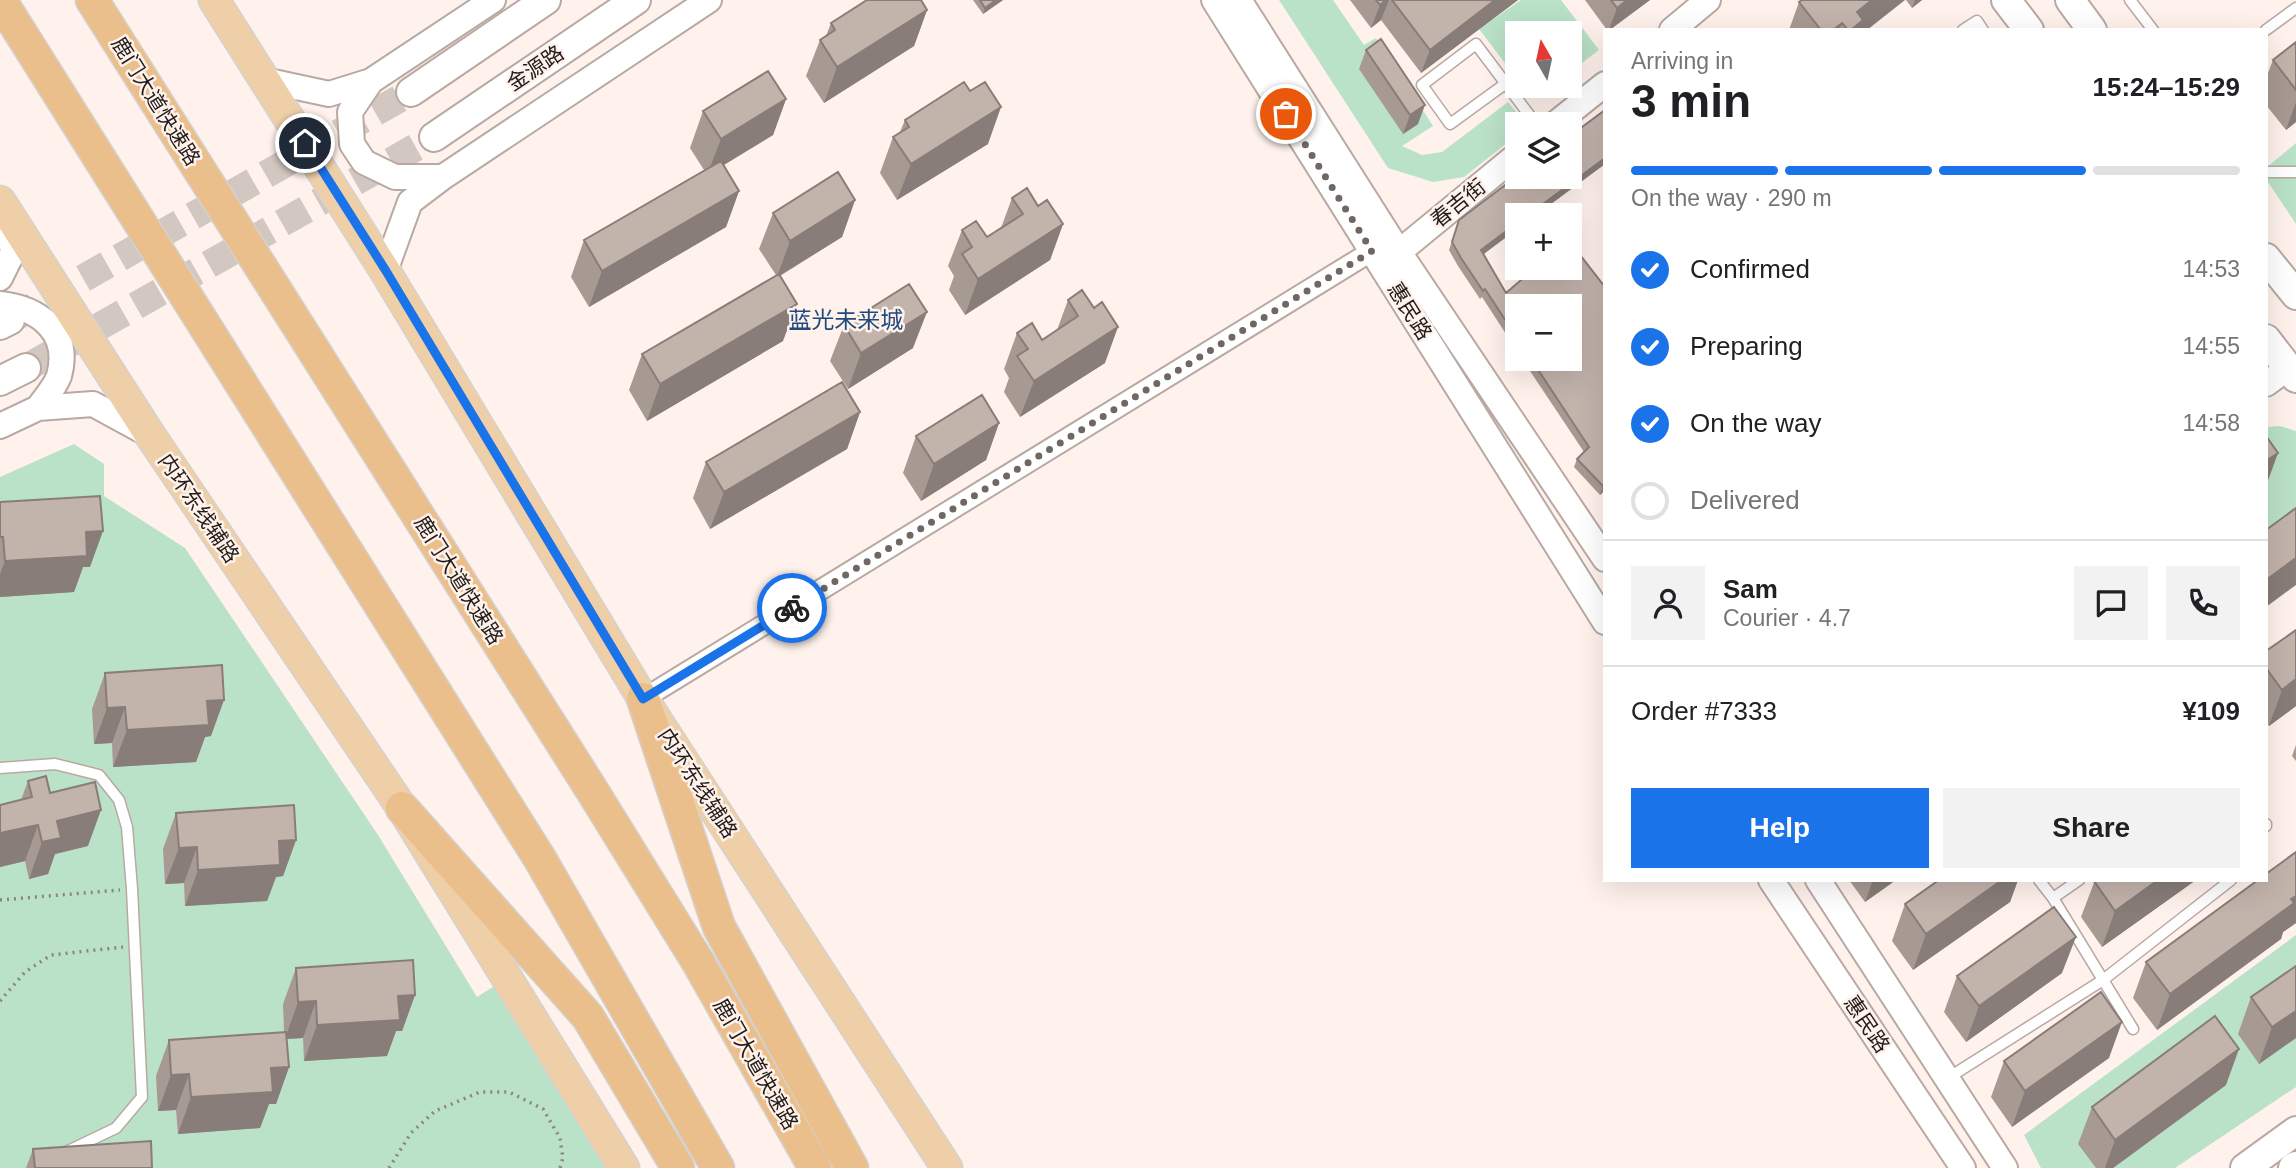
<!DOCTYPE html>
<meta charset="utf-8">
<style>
:root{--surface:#fff;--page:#f2f2f2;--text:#202124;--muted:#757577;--line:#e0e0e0;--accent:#1a73e8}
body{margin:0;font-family:Arial,"Noto Sans SC",sans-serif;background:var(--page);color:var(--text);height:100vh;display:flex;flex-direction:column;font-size:26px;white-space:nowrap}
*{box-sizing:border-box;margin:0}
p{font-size:23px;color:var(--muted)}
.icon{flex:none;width:38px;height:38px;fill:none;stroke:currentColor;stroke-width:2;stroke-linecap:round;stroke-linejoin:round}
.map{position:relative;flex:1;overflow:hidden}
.side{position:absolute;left:1603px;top:28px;width:665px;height:854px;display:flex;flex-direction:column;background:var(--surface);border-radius:0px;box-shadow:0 7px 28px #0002}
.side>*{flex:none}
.needle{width:46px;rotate:351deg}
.tools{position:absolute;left:1505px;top:21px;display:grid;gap:14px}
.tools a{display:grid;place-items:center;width:77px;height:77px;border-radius:0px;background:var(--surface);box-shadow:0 7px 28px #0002;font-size:35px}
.pin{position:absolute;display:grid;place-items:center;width:60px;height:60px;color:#fff;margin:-30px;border:4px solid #fff;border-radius:50%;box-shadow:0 2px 7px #0007}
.courier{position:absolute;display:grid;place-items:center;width:70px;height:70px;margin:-35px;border:5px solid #1a73e8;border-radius:50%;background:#fff;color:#222;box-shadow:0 2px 9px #0007}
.headline em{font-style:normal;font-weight:600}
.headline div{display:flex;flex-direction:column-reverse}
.headline{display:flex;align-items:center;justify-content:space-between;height:119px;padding:0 28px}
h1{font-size:46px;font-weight:600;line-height:52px}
.bar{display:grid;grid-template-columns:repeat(4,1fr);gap:10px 7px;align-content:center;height:84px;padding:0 28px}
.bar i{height:9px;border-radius:5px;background:var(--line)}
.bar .current{background:var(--accent)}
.bar p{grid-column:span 4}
.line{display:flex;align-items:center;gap:18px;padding:0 28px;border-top:2px solid var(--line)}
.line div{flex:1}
.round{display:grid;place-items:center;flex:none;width:74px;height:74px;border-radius:0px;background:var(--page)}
ol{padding:0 28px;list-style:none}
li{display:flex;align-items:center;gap:21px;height:77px}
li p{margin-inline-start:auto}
li .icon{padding:7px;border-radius:50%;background:var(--accent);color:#fff;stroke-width:4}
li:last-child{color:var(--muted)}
li i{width:38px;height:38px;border:4px solid var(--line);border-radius:50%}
.button{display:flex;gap:14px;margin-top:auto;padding:14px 28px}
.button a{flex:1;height:80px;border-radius:0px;background:var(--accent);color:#fff;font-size:28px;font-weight:600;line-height:80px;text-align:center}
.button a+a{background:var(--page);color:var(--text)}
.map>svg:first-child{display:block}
.green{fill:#bae2c8}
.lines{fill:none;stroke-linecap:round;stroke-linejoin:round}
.secondary-tunnel{stroke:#d3c7c2;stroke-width:28;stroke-dasharray:28 14;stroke-linecap:butt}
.service-casing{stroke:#b8a9a2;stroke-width:13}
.minor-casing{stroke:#b8a9a2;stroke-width:23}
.tertiary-casing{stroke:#b8a9a2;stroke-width:28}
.secondary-casing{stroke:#b8a9a2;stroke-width:32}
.primary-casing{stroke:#d3d2d1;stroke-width:33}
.trunk-casing{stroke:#d3d2d1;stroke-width:35}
.path{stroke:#8d8480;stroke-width:3.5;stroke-dasharray:2 5;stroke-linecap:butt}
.service{stroke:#fff;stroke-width:10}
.minor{stroke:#fff;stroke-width:19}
.tertiary{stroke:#fff;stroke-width:24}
.secondary{stroke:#fff;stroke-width:28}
.primary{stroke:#efcfa8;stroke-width:30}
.trunk{stroke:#eabf8b;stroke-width:32}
.wall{fill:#a79a93}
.shaded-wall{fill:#887d78}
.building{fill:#c2b3ab;stroke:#887d78;stroke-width:2}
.done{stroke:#6f6763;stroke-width:7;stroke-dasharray:0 12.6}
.route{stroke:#1a73e8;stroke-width:9}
.labels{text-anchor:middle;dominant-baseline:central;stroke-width:5;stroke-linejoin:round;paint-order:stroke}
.street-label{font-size:21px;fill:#211c19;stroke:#fff2ec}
.neighbourhood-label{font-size:23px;fill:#204a7e;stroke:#fff2ec}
</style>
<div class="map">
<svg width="2296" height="1168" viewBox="0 0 2296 1168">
<rect width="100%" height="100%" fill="#fff2ec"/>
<path class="green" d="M1279 0H1333L1364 45 1376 38 1433 126 1402 146 1422 155 1442 152 1508 102 1526 124H1517V135L1464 177 1433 182 1388 168Z
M1521 0H1561L1599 50 1570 72V33H1517V79L1479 29Z
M2296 143V224L2266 179V168Z
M2280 426 2296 431V510L2266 533V427Z
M74 444 104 464V496L185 548 378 835 477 997 507 978 624 1168H0V477Z
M2296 935V1087L2175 1168H2041L2024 1135Z"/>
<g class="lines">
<path class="secondary-tunnel" d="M10 320 411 92
M26 368 434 137"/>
<defs>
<path id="service" d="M2130 0 2153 30
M1963 30 1977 21 1983 30
M2266 30 2296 8
M1505 84 1450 124 1422 85 1476 44 1536 124
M2266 172H2296
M0 768 55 764 99 775 119 800 127 827 132 889 142 1097 116 1128 68 1151
M2266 824V826
M2039 880 2053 898 2079 880
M2053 898 2133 1029
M1948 1078 2103 980 2231 880"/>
<path id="minor" d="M643 699 1372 251"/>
<path id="tertiary" d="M1214 0 1605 622
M1239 0 1399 252 1605 559
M1672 30 1708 0
M264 80 329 94 371 81 493 0
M371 81 350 112 352 144 364 162 395 177H443
M1555 124 1605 84
M1399 252 1517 155
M385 271 410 202 443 177 709 0
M0 278 13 252 6 215
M0 304C39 308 71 332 59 376 55 387 45 398 38 408
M2266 384 2288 368
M0 426 38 408 93 404 150 435
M1771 880 1963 1168
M1818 880 2005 1168"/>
<path id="secondary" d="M2006 0 2029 30
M2070 0 2092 30
M411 92 546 0
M434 137 636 0
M2266 258 2296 295
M0 325 10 320
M2266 339 2296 378
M0 381 26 368
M2245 1168 2296 1131
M2293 1168 2296 1166"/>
<path id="primary" d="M214 0 385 271 643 699 947 1168
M0 201 150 435 402 808 624 1168"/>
<path id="trunk" d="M0 0 540 859 718 1168
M92 0 593 792 698 962 815 1168
M643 699 719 927 852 1168
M402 808 588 1017 678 1168"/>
</defs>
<use href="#service" class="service-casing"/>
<use href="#minor" class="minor-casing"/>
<use href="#tertiary" class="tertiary-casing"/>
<use href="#secondary" class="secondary-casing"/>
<use href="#primary" class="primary-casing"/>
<use href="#trunk" class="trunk-casing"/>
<path class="path" d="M0 900 120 890
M0 1001 25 972 51 955 123 947
M389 1168 411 1133 435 1111 480 1092H509L543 1109 560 1138 563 1158 560 1168"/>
<use href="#service" class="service"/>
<use href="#minor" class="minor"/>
<use href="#tertiary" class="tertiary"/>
<use href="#secondary" class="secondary"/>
<use href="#primary" class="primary"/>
<use href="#trunk" class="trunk"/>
</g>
<path class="wall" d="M973 0H1003L983 14Z
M1350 0H1518L1421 73 1381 20 1371 28Z
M1585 0H1650L1610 30H1607Z
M1906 0H1922L1912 8Z
M1799 2 1867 30H1789Z
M927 10 914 46 824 103 806 76 820 40 826 36 831 23Z
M2296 42V122L2286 130 2266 105V78L2273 60Z
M1366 50 1418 124 1403 134 1359 69Z
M786 99 773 135 724 165 739 191 726 227 589 307 571 277 584 240 704 170 690 148 703 111Z
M905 120 988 144 897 200 880 173 893 137 900 132Z
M1605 164 1536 215H1517V229L1484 254 1506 293 1605 287V490L1600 495 1574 467 1577 459 1584 452 1522 359H1570L1517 306V351L1482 297 1480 299 1458 266 1449 250 1459 220Z
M1012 198 1038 206 1063 224 1050 260 965 315 949 290 954 276 948 266 962 230 987 237 1001 228Z
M855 200 842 237 780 276 783 341 647 421 629 390 642 354 776 275 759 249 773 213Z
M1082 290 1105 363 1020 417 1004 392 1009 378 1004 369 1017 333 1042 340 1057 330 1068 300Z
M844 325 913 348 848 389 830 361Z
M860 412 847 449 710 529 693 498 706 462Z
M999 423 986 460 921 501 903 473 916 436Z
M0 502 90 567H83L74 592 0 597Z
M2296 630V706L2269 726 2266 723V651Z
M105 673 211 736 205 737 196 762 113 767 112 743 94 744 92 709Z
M2296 745V761L2292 756Z
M28 781 50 793 88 846 55 854 48 874 29 879 25 861 0 867V805L21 800Z
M176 813 296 840 283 876 276 877 267 901 185 906 184 883 165 884 163 849Z
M2296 852V923L2283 932 2281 939 2157 1030 2133 998 2146 962Z
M1849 880H1896L1865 902Z
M1939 880H2018L2010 902 1913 970 1892 941 1905 904Z
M2095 880H2196L2102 947 2081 917Z
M2296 966V1038L2259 1064 2238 1034 2251 997Z
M296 968 415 995 402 1031H396L387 1056 304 1061 303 1038 287 1039 289 1067 276 1104H269L260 1128 178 1134 176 1110 158 1111 156 1076 169 1040 284 1032 283 1004Z
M2062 973 1966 1042 1944 1012 1957 976Z
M2109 1058 2012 1127 1991 1097 2004 1061Z
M2226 1085 2113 1168H2096L2078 1144 2092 1107Z
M33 1149 152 1168H26Z"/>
<path class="shaded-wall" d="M996 0H1003L983 14 985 8Z
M1386 0H1389L1381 20 1371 28 1380 5Z
M1495 0H1518L1421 73 1430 50Z
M1627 0H1650L1609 30 1617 8Z
M1872 0H1905L1867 30H1850L1857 12Z
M1915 0H1922L1912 8Z
M927 10 914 46 824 103 837 67Z
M1842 23 1839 30H1833Z
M786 99 773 135 707 175 721 139Z
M2296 102V122L2286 130Z
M1425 105 1418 124 1403 134 1410 115Z
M1001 107 988 144 897 200 911 164Z
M1605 158V164L1536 215H1528Z
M739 191 726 227 589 307 602 271Z
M855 200 842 237 777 277 790 241Z
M1517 223V229L1478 258 1481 250Z
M1063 224 1050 260 965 315 978 279Z
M797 304 783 341 647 421 660 384Z
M927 312 913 348 848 389 861 353Z
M1118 327 1105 363 1020 417 1034 381Z
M860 412 847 449 710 529 724 492Z
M999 423 986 460 921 501 934 464Z
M2278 453 2266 486V461Z
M1605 484V490L1600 495 1603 486Z
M103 531 90 567H83L74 592 0 597V574L5 561 86 532Z
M2296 558V585L2266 607V580Z
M2296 679V706L2269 726 2282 690Z
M224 700 211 736 205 737 196 762 113 767 127 730 207 701Z
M125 707 112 743 94 744 107 708Z
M101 810 88 846 55 854 48 874 29 879 42 842 57 821Z
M38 825 25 861 0 867V833Z
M296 840 283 876 276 877 267 901 185 906 198 870 279 841Z
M197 847 184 883 165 884 179 848Z
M1873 880H1896L1865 902Z
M2002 880H2018L2010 902 1913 970 1926 934Z
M2158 880H2196L2102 947 2115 911Z
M2296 896V923L2283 932 2281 939 2157 1030 2170 994Z
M2076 937 2062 973 1966 1042 1979 1006Z
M415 995 402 1031H396L387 1056 304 1061 317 1025 398 996Z
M316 1001 303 1038 285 1039 298 1002Z
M2296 1011V1038L2259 1064 2272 1027Z
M2122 1022 2109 1058 2012 1127 2025 1091Z
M2239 1049 2226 1085 2113 1168H2105L2115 1140Z
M289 1067 276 1104H269L260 1128 178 1134 191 1097 271 1068Z
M189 1074 176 1110 158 1111 171 1075Z"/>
<path class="building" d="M867 0H921L927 10 837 67 820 40 835 30 831 23Z
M980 0H996L985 8Z
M1376 0H1386L1380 5Z
M1392 0H1495L1430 50Z
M1611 0H1627L1617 8Z
M1802 0H1872L1857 12 1863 20 1851 30H1848L1842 23 1833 30H1821L1799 2Z
M1381 39 1425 105 1410 115 1366 50Z
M2296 42V90L2273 60Z
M768 71 786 99 721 139 703 111Z
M964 82 970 91 985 82 1001 107 911 164 893 137 909 127 905 120Z
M1605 110V158L1528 215H1517V223L1481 250 1506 293 1535 268H1570V242L1605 287V484L1603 486 1577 459 1589 447 1531 359H1570V306H1517V338L1485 289 1483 291 1461 258 1452 242 1459 220 1517 176V177H1570V136Z
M721 161 739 191 602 271 584 240Z
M838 172 855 200 790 241 773 213Z
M1027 188 1038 206 1047 200 1063 224 978 279 962 254 972 247 962 230 976 221 987 237 1023 214 1012 198Z
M779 274 797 304 660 384 642 354Z
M909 284 927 312 861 353 844 325Z
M1082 290 1094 308 1102 302 1118 327 1034 381 1017 356 1028 349 1017 333 1032 323 1042 340 1078 316 1068 300Z
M842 382 860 412 724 492 706 462Z
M982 395 999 423 934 464 916 436Z
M2266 436 2278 453 2266 461Z
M100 496 103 531 86 532 87 556 5 561 3 537H0V502Z
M2296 508V558L2266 580V530Z
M2296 630V679L2282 690 2266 668V651Z
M222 665 224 700 207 701 209 725 127 730 125 707 107 708 105 673Z
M46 776 50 793 95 782 101 810 57 821 61 838 42 842 38 825 0 833V805L32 797 28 781Z
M294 805 296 840 279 841 280 865 198 870 197 847 179 848 176 813Z
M2296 852V896L2291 899 2294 903 2170 994 2146 962 2258 880H2266V874Z
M1939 880H2002L1926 934 1905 904Z
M2095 880H2158L2115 911 2094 881Z
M2054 907 2076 937 1979 1006 1957 976Z
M413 960 415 995 398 996 400 1020 317 1025 316 1001 298 1002 296 968Z
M2296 966V1011L2272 1027 2251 997Z
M2101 992 2122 1022 2025 1091 2004 1061Z
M2215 1016 2239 1049 2115 1140 2092 1107Z
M286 1032 289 1067 271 1068 273 1092 191 1097 189 1074 171 1075 169 1040Z
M151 1141 152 1168H35L33 1149Z"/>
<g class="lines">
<path class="done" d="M792 608 1372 251 1286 114"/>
<path class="route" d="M305 143 386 271 643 699 792 608"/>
</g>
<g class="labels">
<g class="street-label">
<text transform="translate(535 68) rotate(-34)">金源路</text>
<text transform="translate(156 101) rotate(58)">鹿门大道快速路</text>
<text transform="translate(1458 203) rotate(-39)">春吉街</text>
<text transform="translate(1410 311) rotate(58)">惠民路</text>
<text transform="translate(199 508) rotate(56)">内环东线辅路</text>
<text transform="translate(459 580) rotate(58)">鹿门大道快速路</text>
<text transform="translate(698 783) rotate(57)">内环东线辅路</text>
<text transform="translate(1867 1024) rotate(56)">惠民路</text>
<text transform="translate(756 1064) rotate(60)">鹿门大道快速路</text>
</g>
<g class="neighbourhood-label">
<text x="846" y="320">蓝光未来城</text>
</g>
</g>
</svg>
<div class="tools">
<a><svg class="needle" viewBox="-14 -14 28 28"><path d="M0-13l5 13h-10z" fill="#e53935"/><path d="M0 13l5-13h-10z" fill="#757577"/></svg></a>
<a><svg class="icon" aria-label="layers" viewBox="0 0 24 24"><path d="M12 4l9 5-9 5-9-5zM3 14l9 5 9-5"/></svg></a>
<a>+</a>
<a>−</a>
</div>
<div class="pin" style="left:1286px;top:114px;background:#ea580c"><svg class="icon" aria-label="bag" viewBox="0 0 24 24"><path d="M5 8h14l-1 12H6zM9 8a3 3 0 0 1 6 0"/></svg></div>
<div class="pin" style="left:305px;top:143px;background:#1f2937"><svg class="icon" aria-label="home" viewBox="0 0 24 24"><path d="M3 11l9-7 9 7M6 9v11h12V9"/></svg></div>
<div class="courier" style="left:792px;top:608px"><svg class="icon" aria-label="bike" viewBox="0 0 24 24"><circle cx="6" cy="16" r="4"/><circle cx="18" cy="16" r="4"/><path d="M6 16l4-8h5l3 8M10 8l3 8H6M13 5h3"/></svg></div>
<section class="side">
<div class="headline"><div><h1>3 min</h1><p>Arriving in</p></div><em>15:24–15:29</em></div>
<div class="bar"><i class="current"></i><i class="current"></i><i class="current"></i><i></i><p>On the way · 290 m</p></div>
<ol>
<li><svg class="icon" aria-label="check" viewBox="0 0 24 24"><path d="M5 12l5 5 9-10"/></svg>Confirmed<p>14:53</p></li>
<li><svg class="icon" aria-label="check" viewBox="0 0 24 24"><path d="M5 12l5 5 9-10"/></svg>Preparing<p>14:55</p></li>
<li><svg class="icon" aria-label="check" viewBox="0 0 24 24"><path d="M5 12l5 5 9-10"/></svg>On the way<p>14:58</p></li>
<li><i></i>Delivered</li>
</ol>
<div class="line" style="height:126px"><a class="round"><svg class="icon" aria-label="person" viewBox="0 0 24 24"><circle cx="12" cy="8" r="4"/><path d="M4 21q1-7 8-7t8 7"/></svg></a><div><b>Sam</b><p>Courier · 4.7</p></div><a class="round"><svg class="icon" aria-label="chat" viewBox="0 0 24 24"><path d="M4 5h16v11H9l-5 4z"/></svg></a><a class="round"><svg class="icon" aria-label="phone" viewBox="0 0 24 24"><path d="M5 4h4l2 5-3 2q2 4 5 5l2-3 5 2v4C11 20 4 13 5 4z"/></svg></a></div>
<div class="line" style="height:91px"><div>Order #7333</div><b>¥109</b></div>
<div class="button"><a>Help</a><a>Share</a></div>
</section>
</div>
